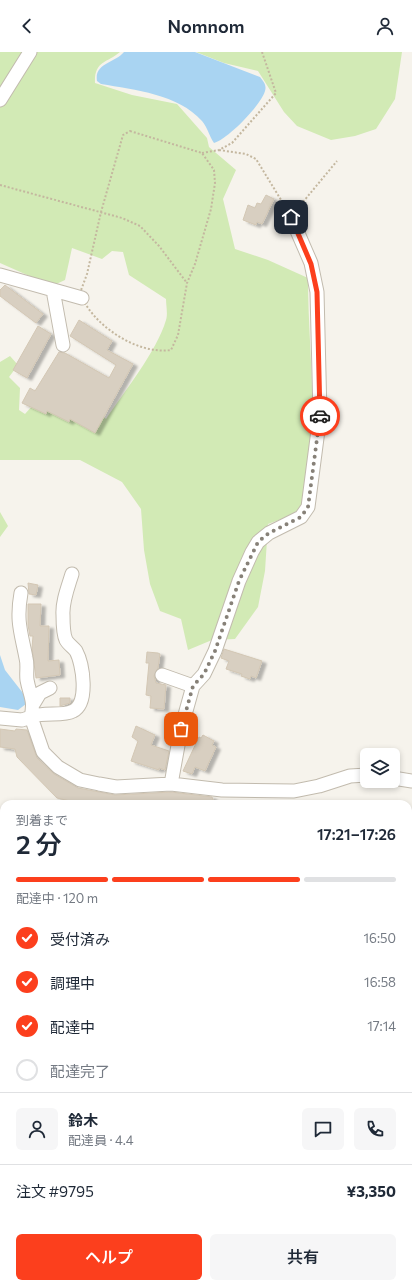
<!DOCTYPE html>
<html lang="ja">
<meta charset="utf-8">
<style>
:root{--surface:#fff;--page:#f6f6f7;--text:#1f2937;--muted:#747a83;--line:#e0e1e3;--accent:#fc3f1d}
body{margin:0;font-family:Commissioner,"Noto Sans JP",sans-serif;background:var(--page);color:var(--text);height:100vh;display:flex;flex-direction:column;font-size:15px;white-space:nowrap}
*{box-sizing:border-box;margin:0}
p{font-size:13px;color:var(--muted)}
.icon{flex:none;width:22px;height:22px;fill:none;stroke:currentColor;stroke-width:2;stroke-linecap:round;stroke-linejoin:round}
.map{position:relative;flex:1;overflow:hidden}
.sheet{position:absolute;left:0px;top:748px;width:412px;height:488px;display:flex;flex-direction:column;background:var(--surface);border-radius:12px 12px 0 0;box-shadow:0 2px 6px #0003}
.sheet>*{flex:none}
.tools{position:absolute;left:360px;top:696px;display:grid;gap:8px}
.tools a{display:grid;place-items:center;width:40px;height:40px;border-radius:6px;background:var(--surface);box-shadow:0 2px 6px #0003;font-size:20px}
.pin{position:absolute;display:grid;place-items:center;width:34px;height:34px;color:#fff;margin:-17px;border-radius:8px;box-shadow:0 2px 6px #0006}
.courier{position:absolute;display:grid;place-items:center;width:40px;height:40px;margin:-20px;border:3px solid #fc3f1d;border-radius:50%;background:#fff;color:#222;box-shadow:0 1px 5px #0007}
.overview em{font-style:normal;font-weight:600}
.overview div{display:flex;flex-direction:column-reverse}
.overview{display:flex;align-items:center;justify-content:space-between;height:68px;padding:0 16px}
h1{font-size:26px;font-weight:600;line-height:30px}
.bar{display:grid;grid-template-columns:repeat(4,1fr);gap:6px 4px;align-content:center;height:48px;padding:0 16px}
.bar i{height:5px;border-radius:3px;background:var(--line)}
.bar .selected{background:var(--accent)}
.bar p{grid-column:span 4}
.line{display:flex;align-items:center;gap:10px;padding:0 16px;border-top:1px solid var(--line)}
.line div{flex:1}
.round{display:grid;place-items:center;flex:none;width:42px;height:42px;border-radius:6px;background:var(--page)}
ol{padding:0 16px;list-style:none}
li{display:flex;align-items:center;gap:12px;height:44px}
li p{margin-inline-start:auto}
li .icon{padding:4px;border-radius:50%;background:var(--accent);color:#fff;stroke-width:4}
li:last-child{color:var(--muted)}
li i{width:22px;height:22px;border:2px solid var(--line);border-radius:50%}
.cta{display:flex;gap:8px;margin-top:auto;padding:8px 16px}
.cta a{flex:1;height:46px;border-radius:6px;background:var(--accent);color:#fff;font-size:16px;font-weight:600;line-height:46px;text-align:center}
.cta a+a{background:var(--page);color:var(--text)}
header{display:flex;justify-content:space-between;align-items:center;height:52px;padding:0 16px;background:var(--surface);font-size:18px;font-weight:600}
.map>svg:first-child{display:block}
.green{fill:#d2eab5}
.water{fill:#a9d4f2}
.lines{fill:none;stroke-linecap:round;stroke-linejoin:round}
.stream{stroke:#a9d4f2;stroke-width:3.5}
.building{fill:#d8cfc1;stroke:#d3c7b4;filter:url(#shadow)}
.minor-casing{stroke:#c2bbae;stroke-width:15}
.major-casing{stroke:#e6c16a;stroke-width:18}
.path{stroke:#c4b79f;stroke-width:2;stroke-dasharray:2 2;stroke-linecap:butt}
.minor{stroke:#fff;stroke-width:13}
.major{stroke:#ffe39c;stroke-width:16}
.done{stroke:#878178;stroke-width:4;stroke-dasharray:0 7.2}
.route{stroke:#fc3f1d;stroke-width:5}
</style>
<header><svg class="icon" aria-label="back" viewBox="0 0 24 24"><path d="M15 5l-7 7 7 7"/></svg>Nomnom<svg class="icon" aria-label="person" viewBox="0 0 24 24"><circle cx="12" cy="8" r="4"/><path d="M4 21q1-7 8-7t8 7"/></svg></header>
<div class="map">
<svg width="412" height="1236" viewBox="0 0 412 1236">
<defs>
<filter id="shadow"><feDropShadow dx="4.5" dy="2.5" stdDeviation="1" flood-color="#0004"/></filter>
</defs>
<rect width="100%" height="100%" fill="#f6f3ec"/>
<path class="green" d="M0 0H120C107 11 94 9 95 31L132 43 177 52 207 86 209 95 236 118 223 147 235 197 268 208 308 226C308 278 314 330 312 382 311 406 303 431 302 455L290 464 268 472 265 519 258 555 235 587 212 588 188 598 181 567 160 559 150 532 144 498 141 457 122 430 80 408H0V310L10 304 18 313 9 325 20 336 19 358 25 362 32 354 83 344 106 367C124 340 157 299 166 268 168 262 166 253 166 247L129 223 123 200 112 199 102 207 72 196 65 228 52 234 0 211Z
M196 0H402L395 47 376 77 355 84 331 88 297 74 284 60 258 19 224 11Z
M0 460 8 474 0 485Z"/>
<path class="water" d="M124 0H195L260 25C263 29 267 33 265 39 261 53 228 87 214 91 209 84 208 76 202 69 178 42 135 38 101 32L97 29C94 11 115 11 124 0Z
M0 603 5 618 26 645V652L18 658 0 655Z"/>
<g class="lines">
<path class="stream" d="M0 953 4 954
M369 1232 372 1236"/>
</g>
<path class="building" d="M266 143 274 147 262 172 257 170 256 173 243 168 248 153 255 156 257 151 261 152Z
M5 233 43 262 36 271 0 244V238Z
M79 268 112 289 107 298 133 312 95 381 70 367 69 370 47 359 46 362 22 351 30 336 35 339 59 300 65 301 109 326 116 313 70 284Z
M38 274 51 282 27 326 13 318Z
M28 531 38 533 36 543 29 542Z
M28 552H41L40 574H49L48 609 59 608 60 623 36 626 32 596 33 584H30L28 573Z
M224 597 262 609 256 626 251 624 250 627 241 624 242 622 226 617 229 609 221 606Z
M147 600 158 601 160 602 158 616 154 624 156 631 166 633 164 657 150 656 151 644 146 643 149 611H146Z
M60 646H70V651L60 654Z
M136 674 155 683 151 693 169 699 165 718 159 716V718L131 709 138 689 132 685Z
M0 677 15 679 16 677 27 678 37 706 54 722 78 736 115 743 171 740 212 745 215 752H83L57 746 17 705 15 697 0 695Z
M203 683 214 689 212 693 216 695 205 719 195 715 192 722 183 719 199 685 201 686Z"/>
<g class="lines">
<defs>
<path id="minor" d="M0 48 30 0
M0 223 82 246
M53 238 63 293
M21 541C16 569 21 580 26 606 28 613 26 621 27 628 30 644 35 648 31 665
M162 623 193 634
M34 651 40 641 50 636
M31 665C44 659 62 665 73 659 89 651 83 612 76 599 73 595 68 592 66 588 63 582 63 570 63 563 62 550 68 535 72 522
M0 666 22 668 31 665 43 700 58 715 80 728 99 732 116 735 171 732 222 738 294 739 319 734 350 724 367 723
M393 726 412 729
M171 732 181 677 193 634 204 622 215 599 239 529 252 500 258 490 269 481 301 465 308 455 320 363 317 240 311 211 291 165
M408 843 412 836
M408 881 412 878
M0 1102 4 1103
M381 1232 383 1236
M171 1236 172 1232"/>
<path id="major" d="M0 936 4 938
M408 1076 412 1078"/>
</defs>
<use href="#minor" class="minor-casing"/>
<use href="#major" class="major-casing"/>
<path class="path" d="M130 79 202 101 214 118 215 131 211 157 195 212 187 231 178 283 171 298C137 303 92 273 80 241L87 222 101 160 123 83Z
M219 98 246 102 256 107 286 156
M202 101 219 98 232 91 276 41 262 0
M0 133 122 166 140 174 159 194 187 231
M298 156 337 109"/>
<use href="#minor" class="minor"/>
<use href="#major" class="major"/>
</g>
<g class="lines">
<path class="done" d="M181 677 193 634 204 622 215 599 239 529 258 490 269 481 301 465 308 455 320 364"/>
<path class="route" d="M291 165 311 212 317 240 320 364"/>
</g>
</svg>
<div class="tools">
<a><svg class="icon" aria-label="layers" viewBox="0 0 24 24"><path d="M12 4l9 5-9 5-9-5zM3 14l9 5 9-5"/></svg></a>
</div>
<div class="pin" style="left:181px;top:677px;background:#ea580c"><svg class="icon" aria-label="bag" viewBox="0 0 24 24"><path d="M5 8h14l-1 12H6zM9 8a3 3 0 0 1 6 0"/></svg></div>
<div class="pin" style="left:291px;top:165px;background:#1f2937"><svg class="icon" aria-label="home" viewBox="0 0 24 24"><path d="M3 11l9-7 9 7M6 9v11h12V9"/></svg></div>
<div class="courier" style="left:320px;top:364px"><svg class="icon" aria-label="car" viewBox="0 0 24 24"><path d="M5 17H2v-5l4-1 3-4h7l3 4 3 1v5h-3M9 17h6M6 11h13"/><circle cx="7" cy="17" r="2"/><circle cx="17" cy="17" r="2"/></svg></div>
<section class="sheet">
<div class="overview"><div><h1>2 分</h1><p>到着まで</p></div><em>17:21–17:26</em></div>
<div class="bar"><i class="selected"></i><i class="selected"></i><i class="selected"></i><i></i><p>配達中 · 120 m</p></div>
<ol>
<li><svg class="icon" aria-label="check" viewBox="0 0 24 24"><path d="M5 12l5 5 9-10"/></svg>受付済み<p>16:50</p></li>
<li><svg class="icon" aria-label="check" viewBox="0 0 24 24"><path d="M5 12l5 5 9-10"/></svg>調理中<p>16:58</p></li>
<li><svg class="icon" aria-label="check" viewBox="0 0 24 24"><path d="M5 12l5 5 9-10"/></svg>配達中<p>17:14</p></li>
<li><i></i>配達完了</li>
</ol>
<div class="line" style="height:72px"><a class="round"><svg class="icon" aria-label="person" viewBox="0 0 24 24"><circle cx="12" cy="8" r="4"/><path d="M4 21q1-7 8-7t8 7"/></svg></a><div><b>鈴木</b><p>配達員 · 4.4</p></div><a class="round"><svg class="icon" aria-label="chat" viewBox="0 0 24 24"><path d="M4 5h16v11H9l-5 4z"/></svg></a><a class="round"><svg class="icon" aria-label="phone" viewBox="0 0 24 24"><path d="M5 4h4l2 5-3 2q2 4 5 5l2-3 5 2v4C11 20 4 13 5 4z"/></svg></a></div>
<div class="line" style="height:52px"><div>注文 #9795</div><b>¥3,350</b></div>
<div class="cta"><a>ヘルプ</a><a>共有</a></div>
</section>
</div>
